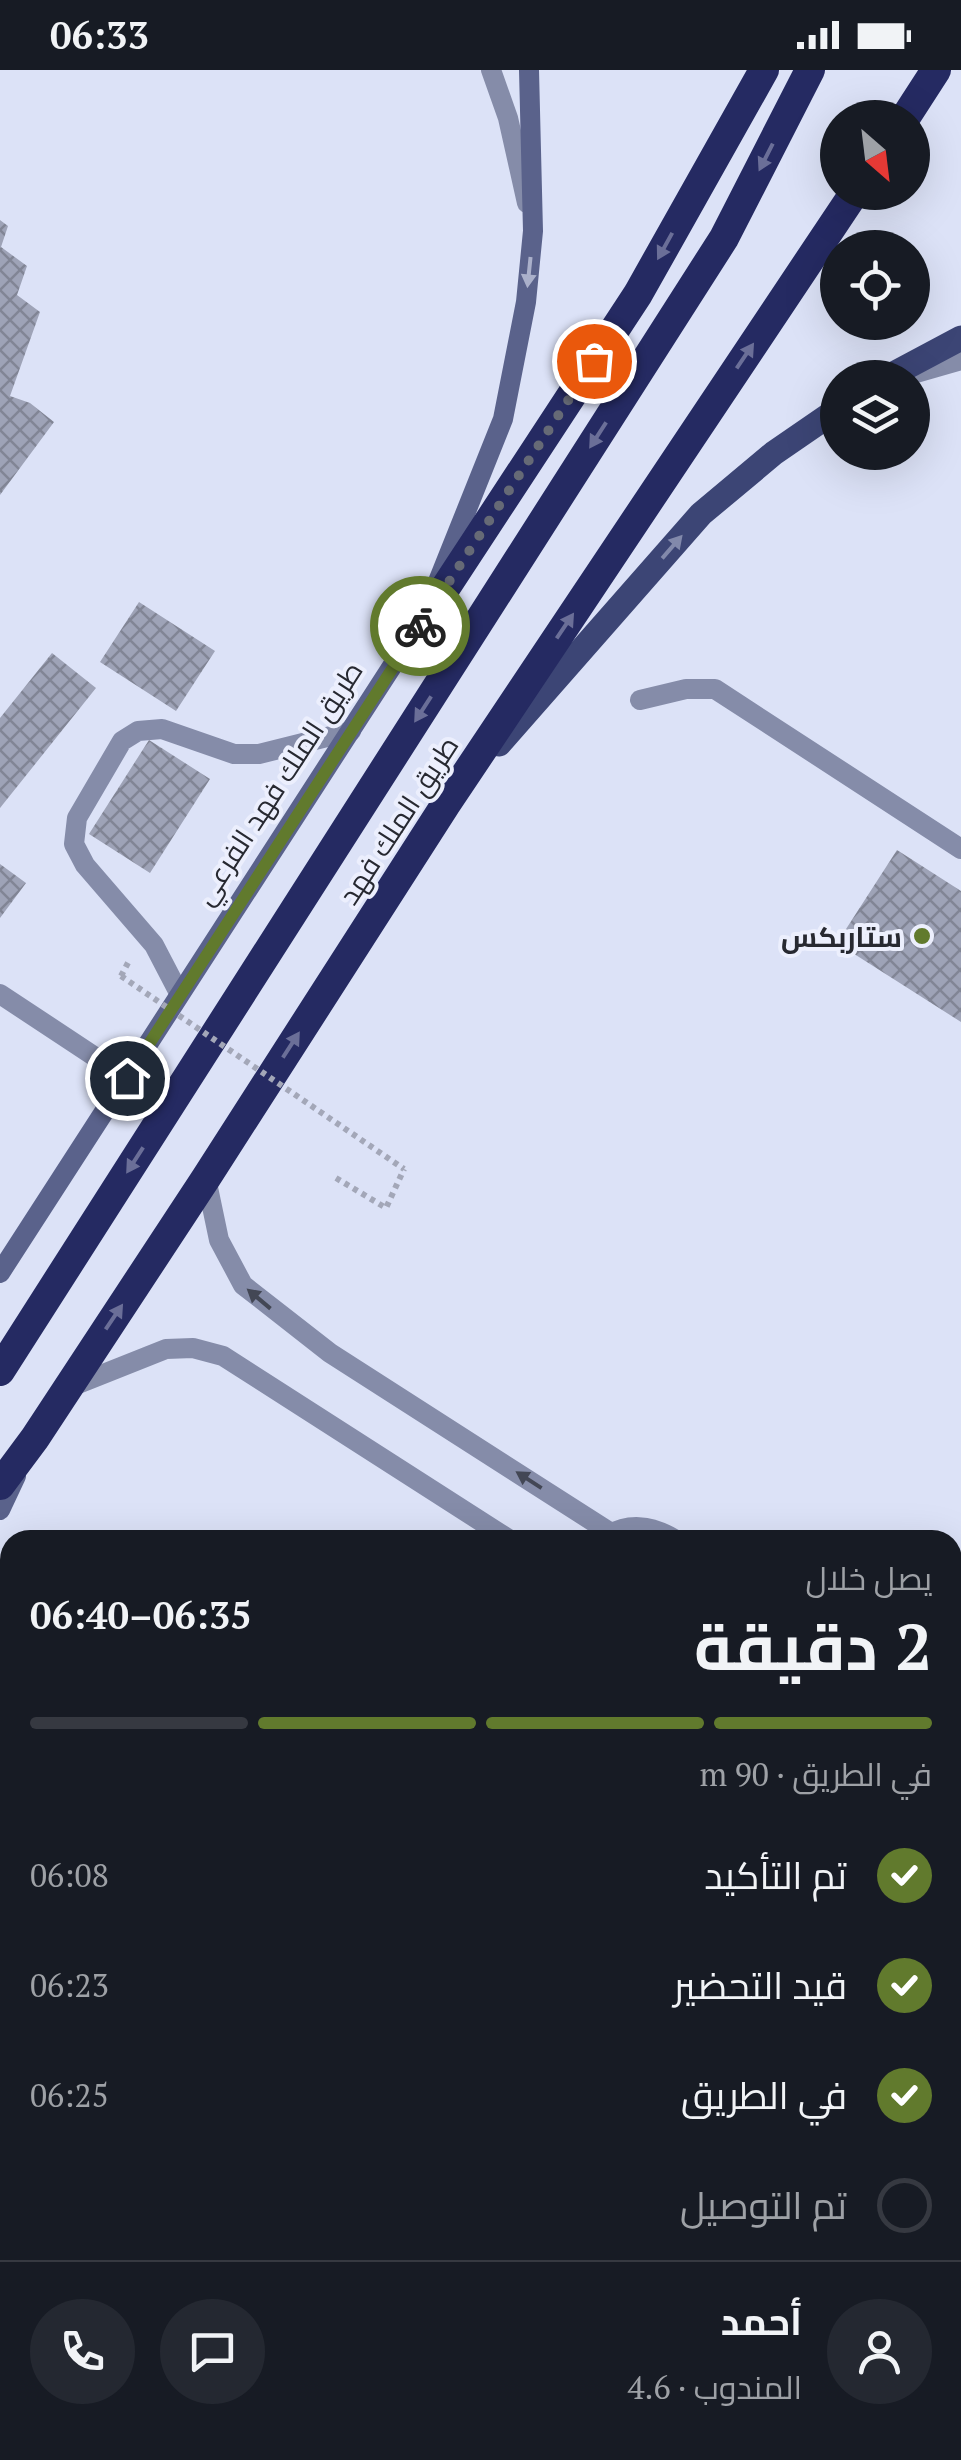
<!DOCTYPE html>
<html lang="ar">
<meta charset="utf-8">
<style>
:root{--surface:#171b24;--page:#242831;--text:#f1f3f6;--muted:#9ea1a6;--line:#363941;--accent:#617a2d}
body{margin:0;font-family:"PT Serif",Cairo,serif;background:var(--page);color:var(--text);direction:rtl;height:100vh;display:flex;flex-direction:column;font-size:38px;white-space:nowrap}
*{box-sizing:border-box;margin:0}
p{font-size:32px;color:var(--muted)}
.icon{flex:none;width:55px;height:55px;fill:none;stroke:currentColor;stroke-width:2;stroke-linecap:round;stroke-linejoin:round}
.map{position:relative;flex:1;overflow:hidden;direction:ltr}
.panel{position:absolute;left:0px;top:1460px;width:962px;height:930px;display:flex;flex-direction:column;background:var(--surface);border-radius:30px 30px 0 0;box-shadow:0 10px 40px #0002;direction:rtl}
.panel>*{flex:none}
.needle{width:65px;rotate:152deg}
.fabs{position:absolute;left:820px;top:30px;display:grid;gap:20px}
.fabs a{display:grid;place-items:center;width:110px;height:110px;border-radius:50%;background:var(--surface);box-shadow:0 10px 40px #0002;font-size:50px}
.pin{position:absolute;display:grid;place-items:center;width:85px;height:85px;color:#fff;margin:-42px;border:5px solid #fff;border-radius:50%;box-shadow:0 2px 10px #0007}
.courier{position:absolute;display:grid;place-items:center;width:100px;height:100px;margin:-50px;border:8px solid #617a2d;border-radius:50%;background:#fff;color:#222;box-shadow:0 2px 12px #0007}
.overview em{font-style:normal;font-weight:700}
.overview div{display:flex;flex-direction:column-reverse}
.overview{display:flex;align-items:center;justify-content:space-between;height:170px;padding:0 30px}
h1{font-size:65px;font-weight:700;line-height:75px}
.bar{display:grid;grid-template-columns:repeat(4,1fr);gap:15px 10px;align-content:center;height:120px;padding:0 30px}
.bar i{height:12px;border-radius:8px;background:var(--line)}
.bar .selected{background:var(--accent)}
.bar p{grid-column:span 4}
.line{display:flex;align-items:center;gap:25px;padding:0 30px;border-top:2px solid var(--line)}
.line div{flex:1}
.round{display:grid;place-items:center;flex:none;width:105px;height:105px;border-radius:52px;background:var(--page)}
ol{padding:0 30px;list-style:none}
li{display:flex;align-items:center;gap:30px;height:110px}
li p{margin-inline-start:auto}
li .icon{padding:10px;border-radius:50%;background:var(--accent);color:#fff;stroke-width:4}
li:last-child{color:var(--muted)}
li i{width:55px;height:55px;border:5px solid var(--line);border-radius:50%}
.status{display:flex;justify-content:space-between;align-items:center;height:70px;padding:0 50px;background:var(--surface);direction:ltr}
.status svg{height:28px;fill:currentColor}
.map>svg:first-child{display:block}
.building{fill:url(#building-cross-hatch)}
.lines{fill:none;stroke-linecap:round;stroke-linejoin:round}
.path{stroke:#a3a7b8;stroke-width:6;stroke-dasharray:5 5;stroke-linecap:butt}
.service{stroke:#858ca9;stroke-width:20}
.minor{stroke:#858ca9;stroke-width:20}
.tertiary{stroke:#858ca9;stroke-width:20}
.secondary{stroke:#5a628b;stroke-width:20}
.primary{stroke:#3c4575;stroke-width:25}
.motorway{stroke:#252a62;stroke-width:30}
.path-bridge{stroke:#a3a7b8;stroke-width:6;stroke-dasharray:5 5;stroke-linecap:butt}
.oneway{fill:#6b6f98}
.oneway2{fill:#aab0ca}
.oneway3{fill:#8289ab}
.oneway4{fill:#434755}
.done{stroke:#666a76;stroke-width:10;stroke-dasharray:0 18}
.route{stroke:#617a2d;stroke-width:12}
.poi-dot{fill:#617a2d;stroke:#eceffd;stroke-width:4}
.labels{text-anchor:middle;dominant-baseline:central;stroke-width:8;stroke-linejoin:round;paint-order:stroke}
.street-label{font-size:28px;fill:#272931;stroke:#eceffd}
.poi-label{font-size:28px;font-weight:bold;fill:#272931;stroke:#eceffd;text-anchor:end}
</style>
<div class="status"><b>06:33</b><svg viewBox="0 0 49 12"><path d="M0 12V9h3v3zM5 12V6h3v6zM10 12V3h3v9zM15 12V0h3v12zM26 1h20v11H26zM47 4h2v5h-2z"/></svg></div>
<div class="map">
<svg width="961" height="2390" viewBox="0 0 961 2390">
<defs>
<pattern id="building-cross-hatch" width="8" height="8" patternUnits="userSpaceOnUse" patternTransform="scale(2.5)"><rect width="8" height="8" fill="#9ea3b7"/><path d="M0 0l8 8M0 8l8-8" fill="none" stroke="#818595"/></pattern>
</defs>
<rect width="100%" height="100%" fill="#dce2f7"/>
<path class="building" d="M0 150 8 156 1 177 27 196 17 225 40 242 10 326 30 333 54 352 0 425Z
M139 532 215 581 176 641 100 592Z
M52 583 96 618 0 738V648Z
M149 670 210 709 150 803 89 764Z
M897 780 961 821V952L837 873Z
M0 794 26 813 0 848Z
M10 1689V2023L0 2017V1705Z
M961 1902V1959L952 1954V1916Z
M961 1967V2390H585L570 2380H952V1980Z
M0 2181 10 2188V2216L0 2231Z
M10 2328V2380H65L78 2390H0V2341Z
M231 2380H241L254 2390H223Z"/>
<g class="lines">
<path class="path" d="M121 906 130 889
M336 1108 386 1138 404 1099"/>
<path class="service" d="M179 923 154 875 85 795 74 774 77 748 122 671 138 661 162 659 234 684H259L351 661
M206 1108 219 1170 243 1215 330 1283 611 1463
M68 1318 166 1279 193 1278 223 1286 510 1470
M603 1469C626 1451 652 1455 676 1470
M0 2123 10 2130
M0 2296 10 2281
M426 2380 441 2390
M161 2390 167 2380"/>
<path class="minor" d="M906 306 961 290
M640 630 686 619H715L961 779
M0 924 127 1008"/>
<path class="tertiary" d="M491 0 508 48 527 133"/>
<path class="secondary" d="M437 514 503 349 526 232 533 161 529 0
M0 1203 422 550
M0 1440 16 1406"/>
<path class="primary" d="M886 308 961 268
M499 674 701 444 774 383 838 339"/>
<path class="motorway" d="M905 48 936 0
M419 558 638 224 764 0
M0 1301 724 168 810 0
M0 1415 35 1368 206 1108 446 734 855 122"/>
<path class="path-bridge" d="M121 906 404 1099"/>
</g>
<defs><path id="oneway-solid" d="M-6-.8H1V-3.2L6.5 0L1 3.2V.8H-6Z" transform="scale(2.5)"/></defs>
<g class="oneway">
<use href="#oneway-solid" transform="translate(766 87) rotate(117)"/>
<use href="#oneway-solid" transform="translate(665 176) rotate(119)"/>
<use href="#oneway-solid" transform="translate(745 286) rotate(-56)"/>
<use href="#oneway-solid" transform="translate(598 365) rotate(123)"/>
<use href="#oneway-solid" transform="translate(565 556) rotate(-56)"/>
<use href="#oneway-solid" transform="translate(423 639) rotate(123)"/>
<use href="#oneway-solid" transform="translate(291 975) rotate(-57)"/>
<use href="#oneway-solid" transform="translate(135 1090) rotate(123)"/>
<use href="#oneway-solid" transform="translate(114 1247) rotate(-56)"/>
</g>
<use class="oneway2" href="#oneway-solid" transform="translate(529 202) rotate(96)"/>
<use class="oneway3" href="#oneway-solid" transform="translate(672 477) rotate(-49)"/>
<g class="oneway4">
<use href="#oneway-solid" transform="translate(259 1229) rotate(-140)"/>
<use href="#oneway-solid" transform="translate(529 1410) rotate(-147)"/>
</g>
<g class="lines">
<path class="done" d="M420 556 594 291"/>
<path class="route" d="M127 1008 420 556"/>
</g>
<circle class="poi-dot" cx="922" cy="866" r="10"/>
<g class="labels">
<g class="street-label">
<text transform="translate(278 713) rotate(-57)">طريق الملك فهد الفرعي</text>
<text transform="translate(398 750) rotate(-57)">طريق الملك فهد</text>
</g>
<g class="poi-label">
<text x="902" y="866">ستاربكس</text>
</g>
</g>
</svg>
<div class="fabs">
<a><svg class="needle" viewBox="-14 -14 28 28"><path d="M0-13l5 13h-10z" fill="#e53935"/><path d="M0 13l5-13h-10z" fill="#9ea1a6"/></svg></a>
<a><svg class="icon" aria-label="locate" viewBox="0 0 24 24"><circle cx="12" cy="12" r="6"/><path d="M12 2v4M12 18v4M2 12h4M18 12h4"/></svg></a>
<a><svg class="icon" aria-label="layers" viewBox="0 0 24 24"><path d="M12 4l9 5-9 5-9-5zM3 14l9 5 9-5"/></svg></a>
</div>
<div class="pin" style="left:594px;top:291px;background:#ea580c"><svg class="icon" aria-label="bag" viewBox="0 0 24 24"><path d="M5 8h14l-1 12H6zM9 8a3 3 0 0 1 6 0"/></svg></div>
<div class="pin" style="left:127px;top:1008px;background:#1f2937"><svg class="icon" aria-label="home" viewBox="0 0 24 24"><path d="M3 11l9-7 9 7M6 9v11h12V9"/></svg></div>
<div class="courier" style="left:420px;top:556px"><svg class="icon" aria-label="bike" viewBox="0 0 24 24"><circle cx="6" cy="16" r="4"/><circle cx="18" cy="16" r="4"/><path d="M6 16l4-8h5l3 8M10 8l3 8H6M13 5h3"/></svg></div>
<section class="panel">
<div class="overview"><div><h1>2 دقيقة</h1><p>يصل خلال</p></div><em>06:35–06:40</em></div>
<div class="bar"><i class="selected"></i><i class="selected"></i><i class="selected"></i><i></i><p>في الطريق · 90 m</p></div>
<ol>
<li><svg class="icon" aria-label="check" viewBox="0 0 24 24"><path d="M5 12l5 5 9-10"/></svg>تم التأكيد<p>06:08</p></li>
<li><svg class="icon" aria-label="check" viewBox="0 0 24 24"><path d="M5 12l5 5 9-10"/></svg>قيد التحضير<p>06:23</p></li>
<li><svg class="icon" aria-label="check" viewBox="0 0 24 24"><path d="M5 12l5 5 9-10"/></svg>في الطريق<p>06:25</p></li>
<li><i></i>تم التوصيل</li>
</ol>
<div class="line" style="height:180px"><a class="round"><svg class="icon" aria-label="person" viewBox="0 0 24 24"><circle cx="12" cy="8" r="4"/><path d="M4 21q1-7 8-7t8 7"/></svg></a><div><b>أحمد</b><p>المندوب · 4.6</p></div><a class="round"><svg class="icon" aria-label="chat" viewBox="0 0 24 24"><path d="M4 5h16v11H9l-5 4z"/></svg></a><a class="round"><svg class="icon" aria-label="phone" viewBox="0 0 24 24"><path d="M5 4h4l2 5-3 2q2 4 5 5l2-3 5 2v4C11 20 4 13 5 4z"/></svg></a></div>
</section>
</div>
